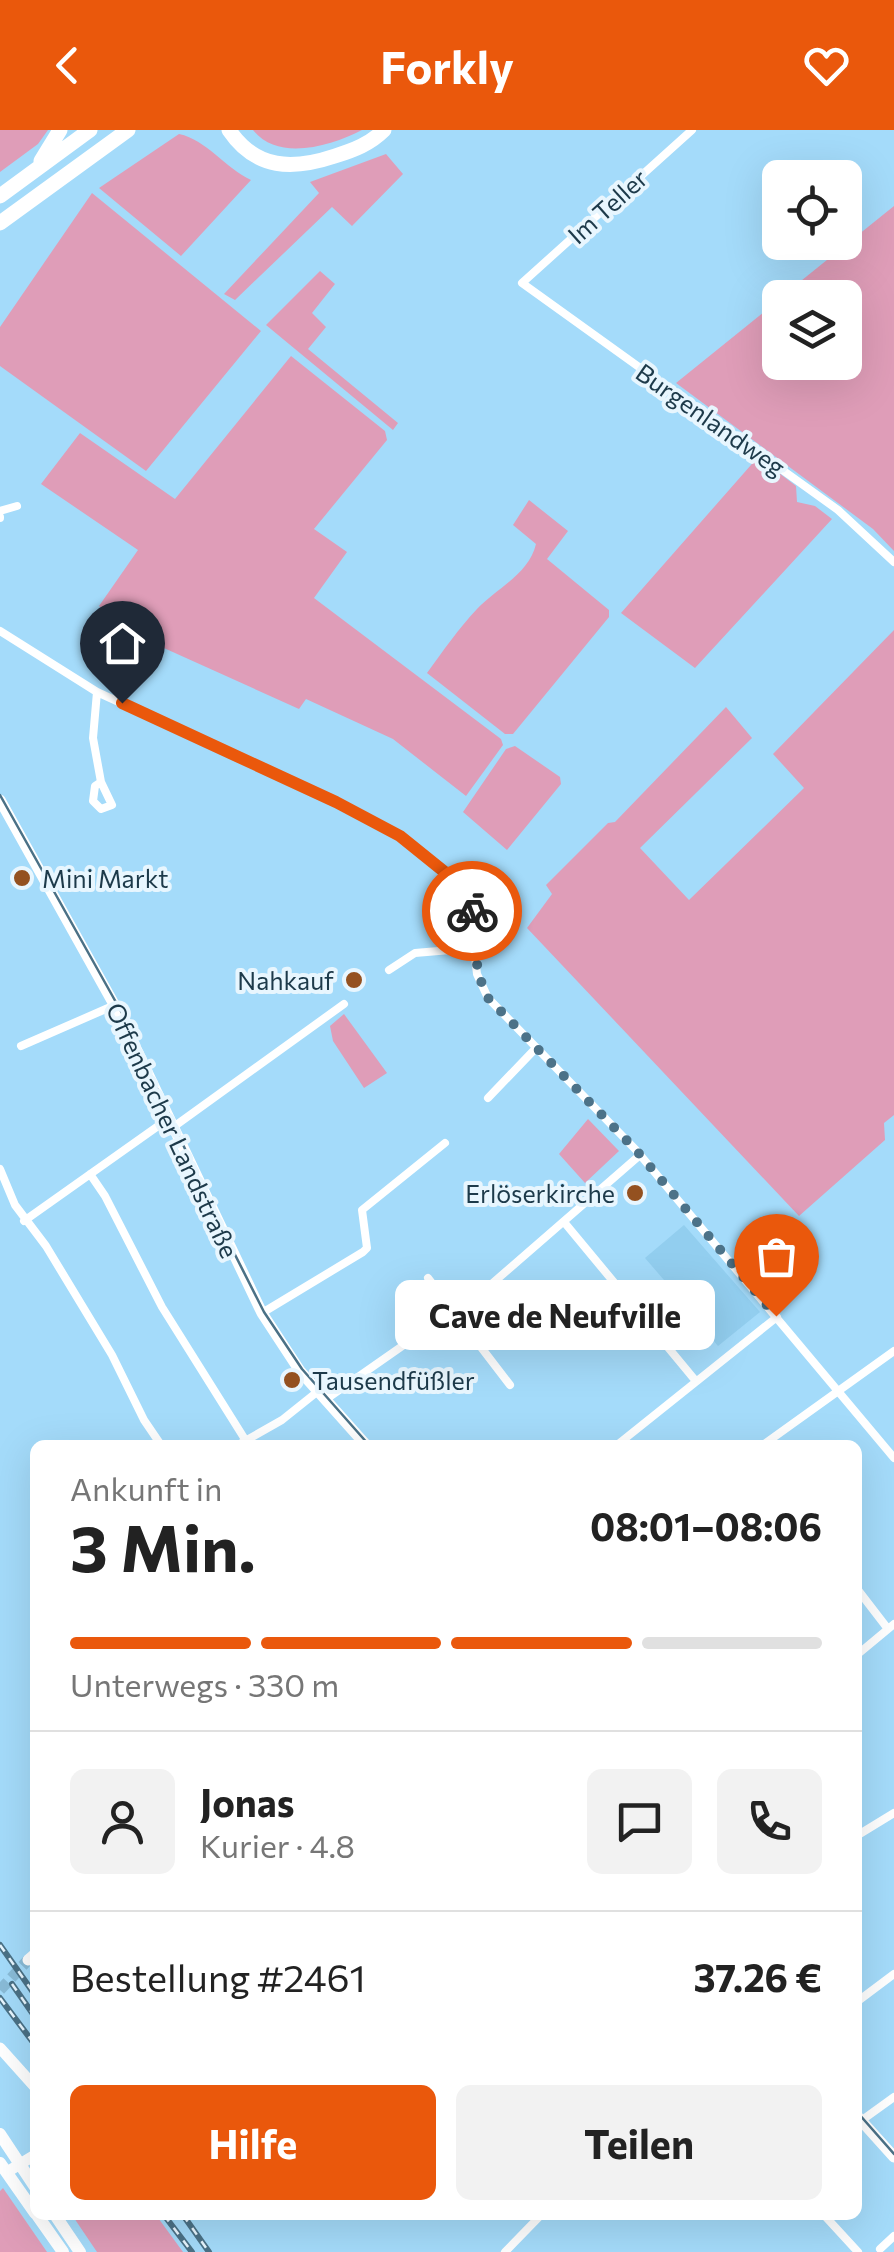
<!DOCTYPE html>
<html lang="de">
<meta charset="utf-8">
<style>
:root{--surface:#fff;--page:#f2f2f2;--text:#222;--muted:#767676;--line:#e0e0e0;--accent:#ea580c}
body{margin:0;font-family:Commissioner,sans-serif;background:var(--page);color:var(--text);height:100vh;display:flex;flex-direction:column;font-size:38px;white-space:nowrap}
*{box-sizing:border-box;margin:0}
p{font-size:32px;color:var(--muted)}
.icon{flex:none;width:55px;height:55px;fill:none;stroke:currentColor;stroke-width:2;stroke-linecap:round;stroke-linejoin:round}
.map{position:relative;flex:1;overflow:hidden}
.drawer{position:absolute;left:30px;top:1310px;width:832px;height:780px;display:flex;flex-direction:column;background:var(--surface);border-radius:15px;box-shadow:0 10px 40px #0002}
.drawer>*{flex:none}
.controls{position:absolute;left:762px;top:30px;display:grid;gap:20px}
.controls a{display:grid;place-items:center;width:100px;height:100px;border-radius:15px;background:var(--surface);box-shadow:0 10px 40px #0002;font-size:50px}
.pin{position:absolute;display:grid;place-items:center;width:85px;height:85px;color:#fff;margin:-102px -42px;border-radius:50% 50% 50% 0;rotate:-45deg;box-shadow:0 0 10px #0007}
.pin .icon{rotate:45deg}
.courier{position:absolute;display:grid;place-items:center;width:100px;height:100px;margin:-50px;border:8px solid #ea580c;border-radius:50%;background:#fff;color:#222;box-shadow:0 2px 12px #0007}
.bubble{position:absolute;height:70px;border-radius:15px;background:var(--surface);box-shadow:0 10px 40px #0002;font-size:32px;font-weight:700;line-height:70px;text-align:center}
.head em{font-style:normal;font-weight:700}
.head div{display:flex;flex-direction:column-reverse}
.head{display:flex;align-items:center;justify-content:space-between;height:170px;padding:0 40px}
h1{font-size:65px;font-weight:700;line-height:75px}
.bar{display:grid;grid-template-columns:repeat(4,1fr);gap:15px 10px;align-content:center;height:120px;padding:0 40px}
.bar i{height:12px;border-radius:8px;background:var(--line)}
.bar .current{background:var(--accent)}
.bar p{grid-column:span 4}
.line{display:flex;align-items:center;gap:25px;padding:0 40px;border-top:2px solid var(--line)}
.line div{flex:1}
.round{display:grid;place-items:center;flex:none;width:105px;height:105px;border-radius:15px;background:var(--page)}
.action{display:flex;gap:20px;margin-top:auto;padding:20px 40px}
.action a{flex:1;height:115px;border-radius:15px;background:var(--accent);color:#fff;font-size:40px;font-weight:700;line-height:115px;text-align:center}
.action a+a{background:var(--page);color:var(--text)}
header{display:flex;justify-content:space-between;align-items:center;height:130px;padding:0 40px;background:var(--accent);color:#fff;font-size:45px;font-weight:700}
.map>svg:first-child{display:block}
.built{fill:#92ceef}
.green{fill:#df9db8}
.lines{fill:none;stroke-linecap:round;stroke-linejoin:round}
.secondary-tunnel{stroke:#89bbd7;stroke-width:11;stroke-dasharray:11 5.5;stroke-linecap:butt}
.street{stroke:#fff;stroke-width:8}
.secondary{stroke:#fff;stroke-width:11}
.primary{stroke:#fff;stroke-width:12}
.highway{stroke:#fff;stroke-width:15}
.tram{stroke:#4b7186;stroke-width:2.5}
.rail-casing{stroke:#4b7186;stroke-width:6}
.rail{stroke:#e8f6fe;stroke-width:2.5;stroke-dasharray:8;stroke-linecap:butt}
.done{stroke:#4c7288;stroke-width:10;stroke-dasharray:0 18}
.route{stroke:#ea580c;stroke-width:12}
.poi-dot{fill:#945120;stroke:#e8f6fe;stroke-width:4}
.labels{text-anchor:middle;dominant-baseline:central;stroke-width:8;stroke-linejoin:round;paint-order:stroke}
.street-label{font-size:25px;fill:#1d3a4a;stroke:#e8f6fe}
.poi-label{font-size:25px;fill:#1d3a4a;stroke:#e8f6fe;text-anchor:start}
</style>
<header><svg class="icon" aria-label="back" viewBox="0 0 24 24"><path d="M15 5l-7 7 7 7"/></svg>Forkly<svg class="icon" aria-label="heart" viewBox="0 0 24 24"><path d="M12 20l-8-8c-3-5 5-10 8-4 3-6 11-1 8 4z"/></svg></header>
<div class="map">
<svg width="894" height="2122" viewBox="0 0 894 2122">
<rect width="100%" height="100%" fill="#a4dbfa"/>
<path class="built" d="M684 1095 760 1182 718 1216 682 1173 656 1193 638 1171 664 1150 645 1128Z"/>
<path class="green" d="M0 0H48L38 14 0 42Z
M253 0H362C331 16 278 32 253 0Z
M179 4C207 10 225 38 251 50L181 126 99 58Z
M386 24 403 44 352 96 332 77 235 170 224 164 319 63 310 52Z
M92 63 261 201 146 341 0 236V197Z
M894 76V421L873 399 676 253 780 169V232H845V168L781 167Z
M320 141 335 154 312 183 326 197 308 219 398 293 393 300 266 195Z
M291 226 385 301 387 310 314 399 347 422 314 468 501 609 503 615 466 666 393 609 306 569 299 579 135 505 99 476 138 420 41 354 80 303 175 369Z
M758 327 796 356 797 372 815 376 832 389 695 538 621 483Z
M529 370 568 401 547 429 609 480V487L513 604H505L427 543C443 521 459 498 477 479 497 458 529 444 536 414L513 395Z
M894 500V985L884 993 885 1010 799 1086 527 798 552 764 546 755 608 693 615 692 726 577 752 608 640 718 689 770 804 658 773 624Z
M515 616 560 647 561 654 507 720 463 682 506 619Z
M344 884 387 943 364 958 333 911 330 896Z
M588 989 619 1021 585 1053 559 1024Z
M3 2058 47 2122H0V2061Z
M72 2085H156L183 2122H97Z"/>
<g class="lines">
<path class="secondary-tunnel" d="M0 1860 28 1830"/>
<path class="street" d="M692 0 522 153 838 380 894 432
M0 381 17 376
M0 387V388
M0 501 97 562 337 672 400 706 446 742 468 766 477 844 488 868 636 1020 894 1328
M97 562 93 608 101 652 112 675 101 679 93 671 95 656 101 652
M389 840 415 823 474 818
M21 916 115 875
M488 968 536 918
M172 998 344 874
M0 1039 15 1075 46 1116 112 1225 144 1290 161 1315
M90 1044 105 1066 162 1177 246 1311
M24 1091 168 989
M564 1092 695 1250
M428 1148 510 1255
M262 1183 363 1122 367 1118 362 1080 445 1013
M325 1270 441 1189 464 1178 640 1025
M238 1315 282 1290 317 1262
M617 1315 777 1187
M763 1315 894 1221
M858 1460 888 1499
M858 1524 894 1494
M858 1705 894 1683
M858 1871 894 1844
M858 1993 894 1967
M824 2085 858 2122
M880 2119 894 2106
M505 2122 541 2085"/>
<path class="secondary" d="M0 670 120 885 262 1183 300 1241 366 1315
M28 1830 35 1824
M0 1918 35 1957
M858 1987 894 2027
M7 2042 35 2025"/>
<path class="primary" d="M0 2004 35 2057
M0 2033 35 2083
M37 2085 63 2122
M55 2085 80 2122"/>
<path class="highway" d="M229 0C256 40 293 40 335 26 354 20 370 14 384 0
M41 31 60 0
M0 66 90 0
M0 93 128 0"/>
<path class="tram" d="M0 665 122 883 224 1103 264 1182 302 1239 369 1315
M858 1983 894 2024"/>
<defs>
<path id="rail" d="M0 1815 35 1865
M12 1854 35 1887
M0 1868 35 1915
M164 2085 192 2122
M183 2085 209 2122"/>
</defs>
<use href="#rail" class="rail-casing"/>
<use href="#rail" class="rail"/>
</g>
<g class="lines">
<path class="done" d="M472 781 478 844 488 868 636 1020 776 1186"/>
<path class="route" d="M122 573 336 672 400 706 462 756 472 781"/>
</g>
<g class="poi-dot">
<circle cx="22" cy="748" r="10"/>
<circle cx="354" cy="850" r="10"/>
<circle cx="635" cy="1063" r="10"/>
<circle cx="292" cy="1250" r="10"/>
</g>
<g class="labels">
<g class="street-label">
<text transform="translate(607 76) rotate(-42)">Im Teller</text>
<text transform="translate(711 289) rotate(35)">Burgenlandweg</text>
<text transform="translate(173 1000) rotate(65)">Offenbacher Landstraße</text>
</g>
<g class="poi-label">
<text x="42" y="748">Mini Markt</text>
<text x="334" y="850" text-anchor="end">Nahkauf</text>
<text x="615" y="1063" text-anchor="end">Erlöserkirche</text>
<text x="312" y="1250">Tausendfüßler</text>
</g>
</g>
</svg>
<div class="controls">
<a><svg class="icon" aria-label="locate" viewBox="0 0 24 24"><circle cx="12" cy="12" r="6"/><path d="M12 2v4M12 18v4M2 12h4M18 12h4"/></svg></a>
<a><svg class="icon" aria-label="layers" viewBox="0 0 24 24"><path d="M12 4l9 5-9 5-9-5zM3 14l9 5 9-5"/></svg></a>
</div>
<div class="pin" style="left:776px;top:1186px;background:#ea580c"><svg class="icon" aria-label="bag" viewBox="0 0 24 24"><path d="M5 8h14l-1 12H6zM9 8a3 3 0 0 1 6 0"/></svg></div>
<div class="pin" style="left:122px;top:573px;background:#1f2937"><svg class="icon" aria-label="home" viewBox="0 0 24 24"><path d="M3 11l9-7 9 7M6 9v11h12V9"/></svg></div>
<div class="courier" style="left:472px;top:781px"><svg class="icon" aria-label="bike" viewBox="0 0 24 24"><circle cx="6" cy="16" r="4"/><circle cx="18" cy="16" r="4"/><path d="M6 16l4-8h5l3 8M10 8l3 8H6M13 5h3"/></svg></div>
<div class="bubble" style="left:395px;top:1150px;width:320px">Cave de Neufville</div>
<section class="drawer">
<div class="head"><div><h1>3 Min.</h1><p>Ankunft in</p></div><em>08:01–08:06</em></div>
<div class="bar"><i class="current"></i><i class="current"></i><i class="current"></i><i></i><p>Unterwegs · 330 m</p></div>
<div class="line" style="height:180px"><a class="round"><svg class="icon" aria-label="person" viewBox="0 0 24 24"><circle cx="12" cy="8" r="4"/><path d="M4 21q1-7 8-7t8 7"/></svg></a><div><b>Jonas</b><p>Kurier · 4.8</p></div><a class="round"><svg class="icon" aria-label="chat" viewBox="0 0 24 24"><path d="M4 5h16v11H9l-5 4z"/></svg></a><a class="round"><svg class="icon" aria-label="phone" viewBox="0 0 24 24"><path d="M5 4h4l2 5-3 2q2 4 5 5l2-3 5 2v4C11 20 4 13 5 4z"/></svg></a></div>
<div class="line" style="height:130px"><div>Bestellung #2461</div><b>37.26 €</b></div>
<div class="action"><a>Hilfe</a><a>Teilen</a></div>
</section>
</div>
